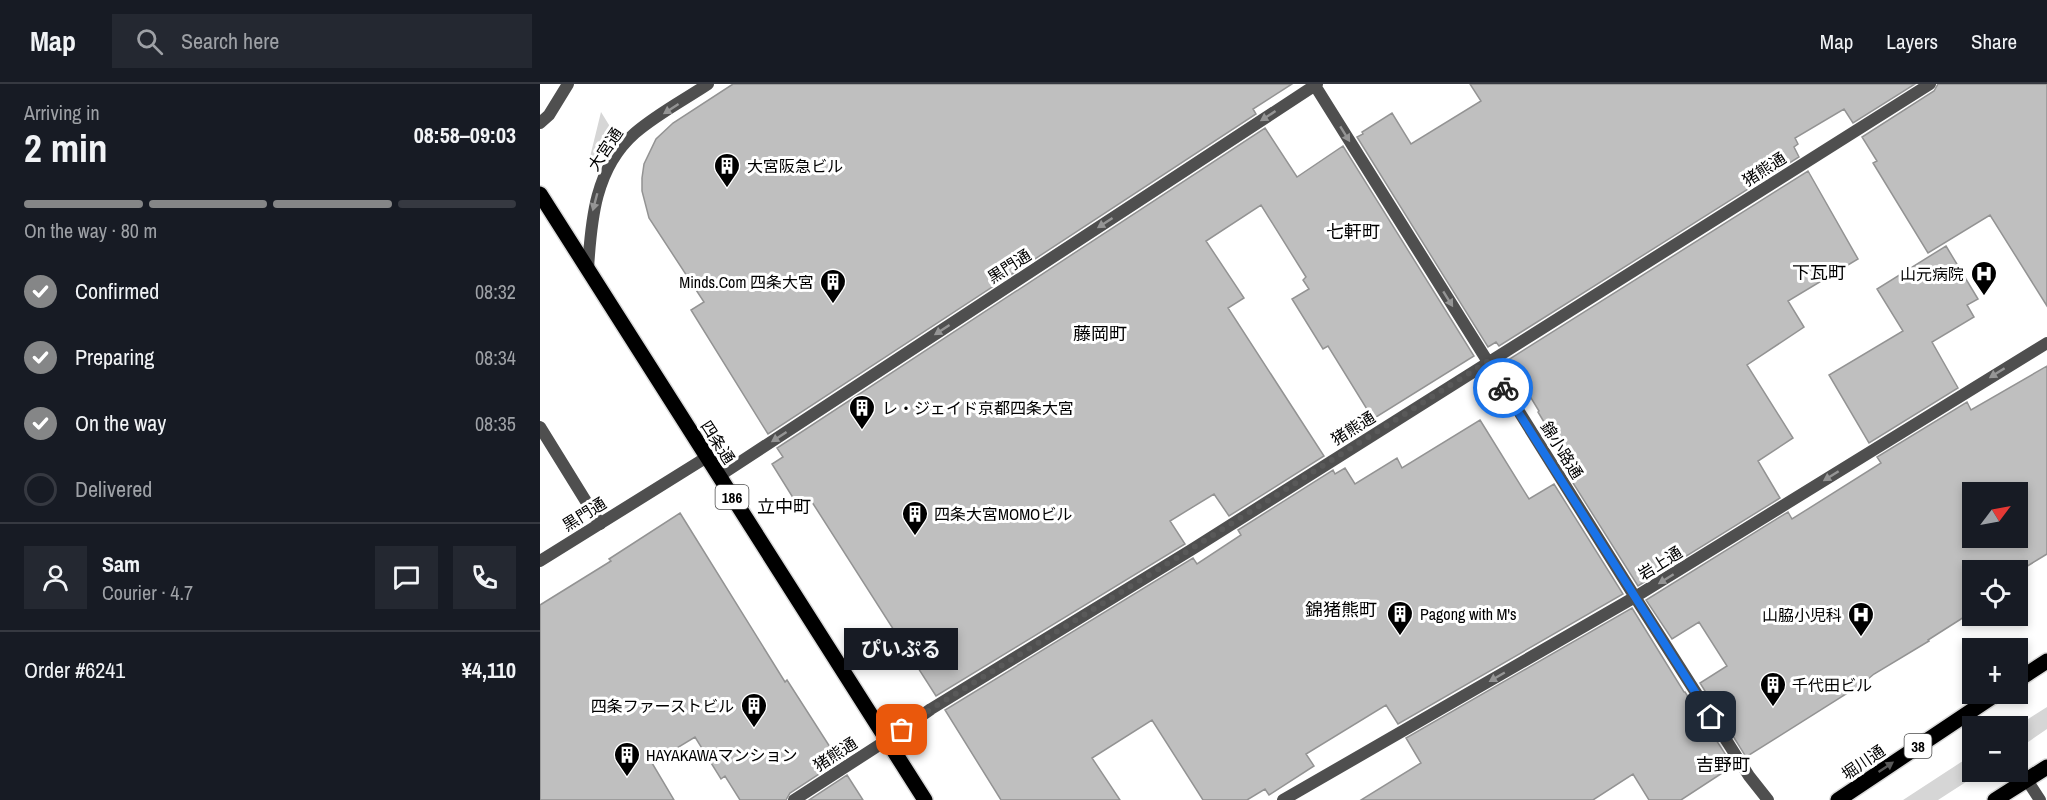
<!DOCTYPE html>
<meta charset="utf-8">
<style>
:root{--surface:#171b24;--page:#242831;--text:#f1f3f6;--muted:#9ea1a6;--line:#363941;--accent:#858687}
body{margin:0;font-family:"Archivo Narrow","Noto Sans JP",sans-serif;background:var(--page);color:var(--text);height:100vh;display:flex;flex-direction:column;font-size:22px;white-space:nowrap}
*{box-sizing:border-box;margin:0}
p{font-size:20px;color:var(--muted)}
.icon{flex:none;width:33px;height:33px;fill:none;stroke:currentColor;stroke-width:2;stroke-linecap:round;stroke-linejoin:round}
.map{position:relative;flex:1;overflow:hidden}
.side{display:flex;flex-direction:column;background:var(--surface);width:540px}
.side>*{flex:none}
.needle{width:39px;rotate:58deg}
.tools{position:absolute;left:1422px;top:398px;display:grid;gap:12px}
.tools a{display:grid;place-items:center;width:66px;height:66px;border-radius:0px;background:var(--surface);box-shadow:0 3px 9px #0003;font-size:30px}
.pin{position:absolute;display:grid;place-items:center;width:51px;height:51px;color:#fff;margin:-26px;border-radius:12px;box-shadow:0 3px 9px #0006}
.courier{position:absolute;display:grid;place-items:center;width:60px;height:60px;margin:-30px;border:4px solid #1a73e8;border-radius:50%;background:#fff;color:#222;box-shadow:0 2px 8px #0007}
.bubble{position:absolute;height:42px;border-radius:0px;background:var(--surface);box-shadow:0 3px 9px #0003;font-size:20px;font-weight:700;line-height:42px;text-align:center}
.summary em{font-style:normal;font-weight:700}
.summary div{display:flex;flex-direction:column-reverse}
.summary{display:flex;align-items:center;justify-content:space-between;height:102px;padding:0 24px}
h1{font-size:39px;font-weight:700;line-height:45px}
.bar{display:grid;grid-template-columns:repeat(4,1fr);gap:9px 6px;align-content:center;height:72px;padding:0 24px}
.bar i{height:8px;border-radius:4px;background:var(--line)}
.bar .selected{background:var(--accent)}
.bar p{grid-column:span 4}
.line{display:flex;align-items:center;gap:15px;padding:0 24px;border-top:2px solid var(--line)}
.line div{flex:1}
.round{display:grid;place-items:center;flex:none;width:63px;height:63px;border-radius:0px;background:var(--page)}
ol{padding:0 24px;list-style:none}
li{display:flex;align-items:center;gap:18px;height:66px}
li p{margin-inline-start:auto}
li .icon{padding:6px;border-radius:50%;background:var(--accent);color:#fff;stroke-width:4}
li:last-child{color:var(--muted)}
li i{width:33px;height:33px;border:3px solid var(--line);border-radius:50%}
header{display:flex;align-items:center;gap:36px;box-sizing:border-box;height:84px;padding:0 30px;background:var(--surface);border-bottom:2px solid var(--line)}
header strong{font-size:28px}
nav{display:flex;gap:33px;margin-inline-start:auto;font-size:21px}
.search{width:420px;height:54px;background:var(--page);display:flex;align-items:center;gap:15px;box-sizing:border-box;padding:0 21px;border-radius:0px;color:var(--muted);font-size:22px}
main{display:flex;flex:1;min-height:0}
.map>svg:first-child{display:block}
.green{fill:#d6d6d6}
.building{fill:#bfbfbf;stroke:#939393;stroke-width:1.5;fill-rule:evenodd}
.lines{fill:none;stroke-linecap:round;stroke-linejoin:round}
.primary-casing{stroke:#dbdbdb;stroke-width:18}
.service{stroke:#4f4f4f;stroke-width:12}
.minor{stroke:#4f4f4f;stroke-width:12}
.tertiary{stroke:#4f4f4f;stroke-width:12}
.primary{stroke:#000;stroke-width:15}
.oneway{fill:#959595}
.oneway2{fill:#595959}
.done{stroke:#595959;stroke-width:6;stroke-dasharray:0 10.8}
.route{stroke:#1a73e8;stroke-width:8}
.labels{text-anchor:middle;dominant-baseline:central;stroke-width:6;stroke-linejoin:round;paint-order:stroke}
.shield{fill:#fff;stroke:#4c4c4c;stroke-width:1.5}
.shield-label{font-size:15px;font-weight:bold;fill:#000}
.street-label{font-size:16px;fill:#000;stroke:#fff}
.poi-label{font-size:16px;fill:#000;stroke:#fff;text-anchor:start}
.neighbourhood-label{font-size:18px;fill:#000;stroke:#fff}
</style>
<header>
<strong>Map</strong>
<div class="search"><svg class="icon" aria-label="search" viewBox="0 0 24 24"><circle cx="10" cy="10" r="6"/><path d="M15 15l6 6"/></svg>Search here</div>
<nav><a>Map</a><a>Layers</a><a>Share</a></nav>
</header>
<main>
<section class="side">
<div class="summary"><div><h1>2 min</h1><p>Arriving in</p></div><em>08:58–09:03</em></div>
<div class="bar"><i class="selected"></i><i class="selected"></i><i class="selected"></i><i></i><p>On the way · 80 m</p></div>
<ol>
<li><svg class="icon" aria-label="check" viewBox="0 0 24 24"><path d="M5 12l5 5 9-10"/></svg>Confirmed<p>08:32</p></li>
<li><svg class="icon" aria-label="check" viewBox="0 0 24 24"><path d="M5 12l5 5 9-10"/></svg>Preparing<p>08:34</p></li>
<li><svg class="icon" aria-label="check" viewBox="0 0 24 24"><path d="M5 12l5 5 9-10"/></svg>On the way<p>08:35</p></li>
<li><i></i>Delivered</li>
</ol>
<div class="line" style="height:108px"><a class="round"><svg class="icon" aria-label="person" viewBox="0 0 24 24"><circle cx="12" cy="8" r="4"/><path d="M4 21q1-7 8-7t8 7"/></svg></a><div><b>Sam</b><p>Courier · 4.7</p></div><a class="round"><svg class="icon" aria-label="chat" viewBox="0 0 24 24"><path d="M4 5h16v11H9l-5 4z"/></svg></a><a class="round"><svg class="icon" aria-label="phone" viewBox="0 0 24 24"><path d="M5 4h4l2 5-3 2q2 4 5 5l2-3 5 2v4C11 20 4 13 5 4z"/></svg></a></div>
<div class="line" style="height:78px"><div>Order #6241</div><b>¥4,110</b></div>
</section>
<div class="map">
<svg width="1507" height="716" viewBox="0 0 1507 716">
<rect width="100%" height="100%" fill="#fff"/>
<path class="green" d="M61 28 74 49 55 79 51 77 50 73Z
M1507 623V645L1478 665 1477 642Z
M1432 671V687H1443L1398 716H1363Z"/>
<path class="building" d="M193 0H752L713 25 716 30 228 350 151 226 164 218 109 134 102 107V94L104 80 116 55 133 39Z
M930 0H1375L1313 39 1304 25 1255 54 1258 60 1254 63 1259 73 959 262 956 258 948 263 817 53 823 50 822 48 852 29 871 60 941 17Z
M1398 0H1507V222L1450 131 1388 169 1333 79 1337 77 1322 53 1394 7Z
M725 44 757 93 803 62 934 272 833 335 788 262 783 265 752 215 769 205 763 196 766 193 721 121 666 157 704 214 688 224 784 372 689 432 674 410 630 437 645 460 396 612 272 418 260 425 232 380 243 373 237 364Z
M1268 87 1318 175 1248 217 1264 243 1207 281 1253 354 1218 377 1240 414 1098 502 1028 391 1034 388 998 328 999 327 968 276Z
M1406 162 1438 215 1427 221 1434 233 1392 258 1418 304 1329 359 1289 291 1363 247 1337 205Z
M1507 282V470L1481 486H1432V528L1388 556 1389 557 1334 590 1322 600 1206 673 1160 599 1187 582 1159 538 1132 555 1106 516 1248 428 1252 435 1341 379 1337 373 1427 318 1431 326ZM1432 408H1478V453H1432Z
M940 336 989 415 1014 400 1083 510 858 640 846 621 766 670 774 682 729 711 725 705 707 716H663L612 636 552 674 580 716H461L405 626 653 474 657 480 701 451 698 446 793 386 795 390 805 384 815 400 857 374 862 384Z
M140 429 245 598 247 596 299 677 250 709 246 716H200L185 692 181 695 155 653 112 679 134 716H0V521L71 477 69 475Z
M1092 524 1144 608H1145L1193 682 1141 716H1109L1093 690 1053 716H821L881 679 866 654Z
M307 691 323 716H269Z"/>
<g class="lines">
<defs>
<path id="primary" d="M0 110 385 716
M1478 596 1507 577
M1298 716 1458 609
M1455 716 1507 683"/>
</defs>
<use href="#primary" class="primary-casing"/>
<path class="service" d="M0 343 60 440
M1487 696 1500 716
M254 716 347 656"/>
<path class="minor" d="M774 0 1095 513 1209 692 1228 716
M48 185C51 136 55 84 95 49 117 30 144 16 168 0
M179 392 777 0
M0 477 167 373
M347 656 391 625 651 466 1390 0
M743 716 1095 513 1507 259"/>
<path class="tertiary" d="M0 39 9 31 28 0"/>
<use href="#primary" class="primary"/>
</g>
<defs><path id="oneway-solid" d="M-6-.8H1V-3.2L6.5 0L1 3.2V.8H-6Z" transform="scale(1.5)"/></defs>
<g class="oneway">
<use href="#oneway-solid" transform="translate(131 25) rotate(147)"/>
<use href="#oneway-solid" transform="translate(728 32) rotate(147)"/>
<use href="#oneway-solid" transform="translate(805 50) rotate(58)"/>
<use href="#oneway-solid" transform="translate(55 118) rotate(105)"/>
<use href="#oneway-solid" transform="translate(565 139) rotate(147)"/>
<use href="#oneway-solid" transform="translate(908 215) rotate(58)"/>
<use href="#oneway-solid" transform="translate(402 246) rotate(147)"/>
<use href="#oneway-solid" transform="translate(1457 289) rotate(148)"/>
<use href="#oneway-solid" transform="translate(239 353) rotate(147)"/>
<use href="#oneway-solid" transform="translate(1291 392) rotate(148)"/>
<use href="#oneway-solid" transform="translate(1126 495) rotate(148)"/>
<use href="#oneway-solid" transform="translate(957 593) rotate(150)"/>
</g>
<use class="oneway2" href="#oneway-solid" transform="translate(1346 683) rotate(-34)"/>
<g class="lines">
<path class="done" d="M362 646 391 625 651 465 947 278 963 304"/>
<path class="route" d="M963 304 1171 633"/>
</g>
<defs>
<symbol id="building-pin" viewBox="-11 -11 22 30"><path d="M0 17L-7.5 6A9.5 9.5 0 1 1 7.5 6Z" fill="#000" stroke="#fff"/><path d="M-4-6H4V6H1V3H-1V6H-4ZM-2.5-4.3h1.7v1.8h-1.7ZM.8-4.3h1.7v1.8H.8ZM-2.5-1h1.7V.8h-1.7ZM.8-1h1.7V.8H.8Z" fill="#fff"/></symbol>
<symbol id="hospital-pin" viewBox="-11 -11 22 30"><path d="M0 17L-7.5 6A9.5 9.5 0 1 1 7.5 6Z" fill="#000" stroke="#fff"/><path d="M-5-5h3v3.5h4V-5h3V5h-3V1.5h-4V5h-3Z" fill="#fff"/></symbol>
</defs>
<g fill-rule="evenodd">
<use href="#building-pin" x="172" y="67" width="30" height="40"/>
<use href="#hospital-pin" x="1429" y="175" width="30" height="40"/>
<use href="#building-pin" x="278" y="183" width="30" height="40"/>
<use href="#building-pin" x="307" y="309" width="30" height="40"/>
<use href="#building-pin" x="360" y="415" width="30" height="40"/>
<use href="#building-pin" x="845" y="515" width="30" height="40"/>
<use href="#hospital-pin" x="1306" y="516" width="30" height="40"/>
<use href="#building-pin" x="1218" y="586" width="30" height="40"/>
<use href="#building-pin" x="199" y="607" width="30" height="40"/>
<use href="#building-pin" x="72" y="656" width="30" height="40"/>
</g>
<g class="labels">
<g class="shield">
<rect x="175.5" y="401" width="33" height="24" rx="4.5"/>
<rect x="1364.5" y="650" width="27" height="24" rx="4.5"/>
</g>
<g class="shield-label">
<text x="192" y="413">186</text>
<text x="1378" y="662">38</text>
</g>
<g class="street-label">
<text transform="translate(65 65) rotate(-56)">大宮通</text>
<text transform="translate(1224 85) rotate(-33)">猪熊通</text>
<text transform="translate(469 182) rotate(-33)">黒門通</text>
<text transform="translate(813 344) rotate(-32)">猪熊通</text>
<text transform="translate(178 358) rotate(57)">四条通</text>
<text transform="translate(1022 366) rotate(58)">錦小路通</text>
<text transform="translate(44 430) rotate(-32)">黒門通</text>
<text transform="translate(1120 479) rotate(-32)">岩上通</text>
<text transform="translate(295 670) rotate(-33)">猪熊通</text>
<text transform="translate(1323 678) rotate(-34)">堀川通</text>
</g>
<g class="poi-label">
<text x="207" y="82">大宮阪急ビル</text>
<text x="1424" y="190" text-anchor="end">山元病院</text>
<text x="274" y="198" text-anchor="end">Minds.Com 四条大宮</text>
<text x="342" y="324">レ・ジェイド京都四条大宮</text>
<text x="394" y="430">四条大宮MOMOビル</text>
<text x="880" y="530">Pagong with M's</text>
<text x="1302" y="531" text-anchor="end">山脇小児科</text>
<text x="1252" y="601">千代田ビル</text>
<text x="194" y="622" text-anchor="end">四条ファーストビル</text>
<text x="106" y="671">HAYAKAWAマンション</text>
</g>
<g class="neighbourhood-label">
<text x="813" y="147">七軒町</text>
<text x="1279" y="188">下瓦町</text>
<text x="560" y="249">藤岡町</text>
<text x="244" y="422">立中町</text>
<text x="801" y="525">錦猪熊町</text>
<text x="1183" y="680">吉野町</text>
</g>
</g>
</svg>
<div class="tools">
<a><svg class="needle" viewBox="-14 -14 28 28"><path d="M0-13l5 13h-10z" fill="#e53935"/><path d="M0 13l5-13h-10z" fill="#9ea1a6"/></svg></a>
<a><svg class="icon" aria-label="locate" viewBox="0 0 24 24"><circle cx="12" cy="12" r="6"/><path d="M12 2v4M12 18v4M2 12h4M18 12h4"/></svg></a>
<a>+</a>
<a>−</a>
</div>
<div class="pin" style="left:362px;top:646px;background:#ea580c"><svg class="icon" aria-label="bag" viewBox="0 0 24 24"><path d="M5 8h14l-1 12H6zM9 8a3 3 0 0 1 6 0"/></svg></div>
<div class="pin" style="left:1171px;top:633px;background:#1f2937"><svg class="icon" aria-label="home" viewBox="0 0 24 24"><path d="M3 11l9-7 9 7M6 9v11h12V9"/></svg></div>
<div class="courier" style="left:963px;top:304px"><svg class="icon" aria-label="bike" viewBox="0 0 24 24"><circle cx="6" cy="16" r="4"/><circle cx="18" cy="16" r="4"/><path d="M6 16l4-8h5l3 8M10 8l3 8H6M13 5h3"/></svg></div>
<div class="bubble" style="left:304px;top:544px;width:114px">ぴいぷる</div>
</div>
</main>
